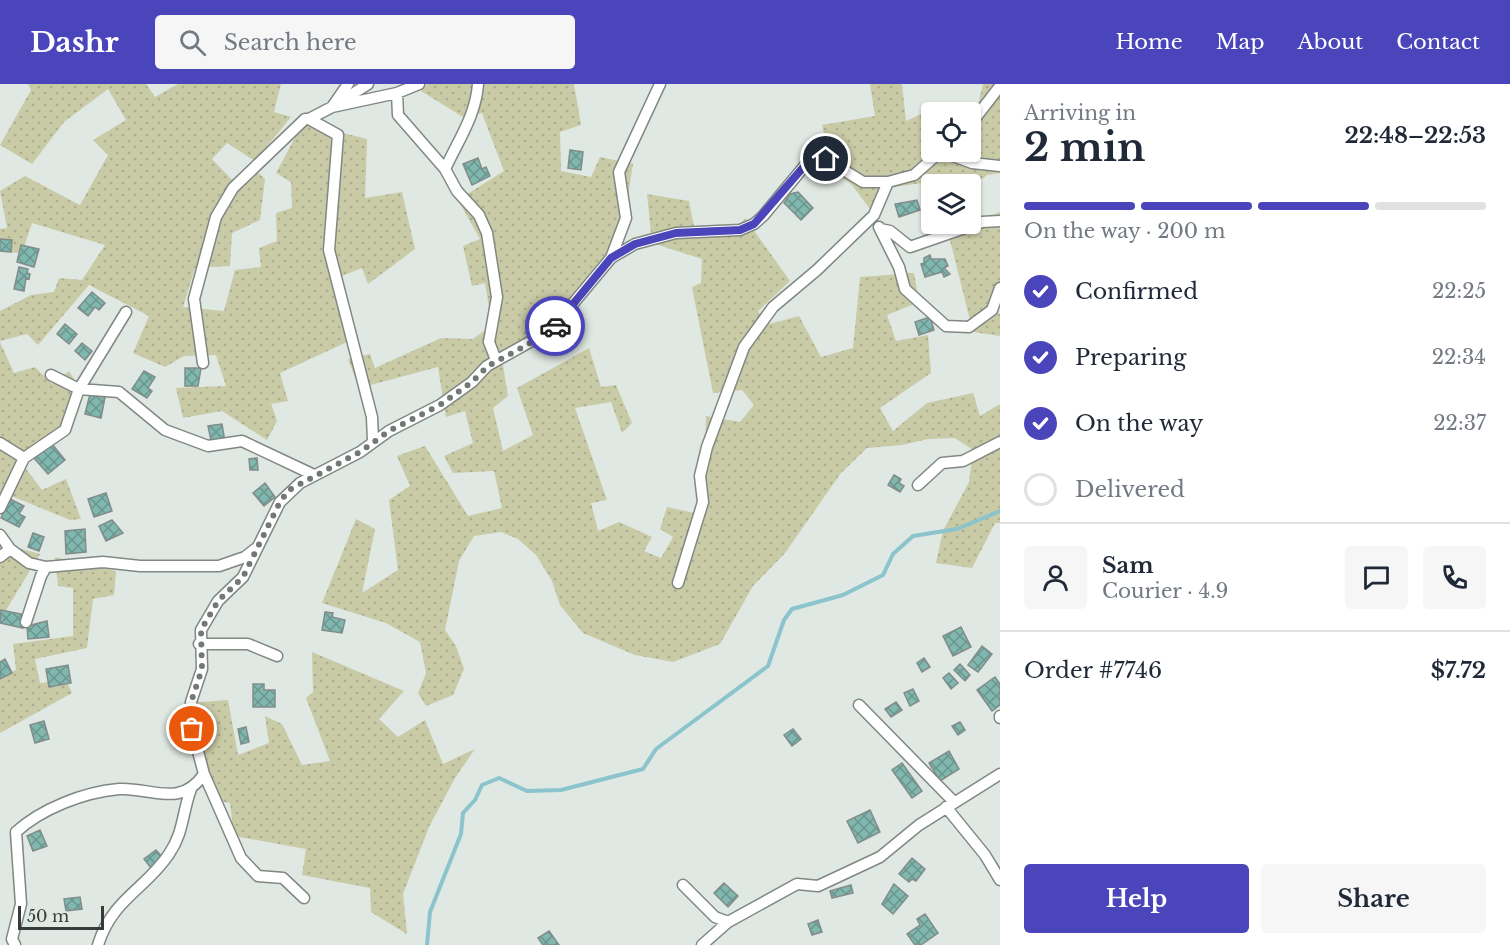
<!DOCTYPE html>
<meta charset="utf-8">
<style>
:root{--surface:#fff;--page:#f6f6f7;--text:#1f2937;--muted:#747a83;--line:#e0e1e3;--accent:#4b45bb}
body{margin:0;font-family:"Libre Baskerville",serif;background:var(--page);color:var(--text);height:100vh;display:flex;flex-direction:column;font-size:22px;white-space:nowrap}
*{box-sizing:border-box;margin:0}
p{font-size:20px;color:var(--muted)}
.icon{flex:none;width:33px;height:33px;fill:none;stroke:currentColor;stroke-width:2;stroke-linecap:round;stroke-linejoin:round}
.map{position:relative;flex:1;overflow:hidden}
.drawer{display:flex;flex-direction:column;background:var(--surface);width:510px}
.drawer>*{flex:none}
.tools{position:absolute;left:921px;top:18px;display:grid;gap:12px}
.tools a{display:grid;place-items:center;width:60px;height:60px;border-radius:6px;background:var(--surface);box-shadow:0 2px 4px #0004;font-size:30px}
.scale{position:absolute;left:18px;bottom:15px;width:86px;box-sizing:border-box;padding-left:6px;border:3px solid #373b39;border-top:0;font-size:16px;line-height:21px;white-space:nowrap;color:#373b39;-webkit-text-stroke:4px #dfe8e2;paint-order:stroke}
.pin{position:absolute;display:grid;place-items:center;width:51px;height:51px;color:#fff;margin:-26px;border:3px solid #fff;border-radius:50%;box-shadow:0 2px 6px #0007}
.courier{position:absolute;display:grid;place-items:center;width:60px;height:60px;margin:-30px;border:4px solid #4b45bb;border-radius:50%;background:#fff;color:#222;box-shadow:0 2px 8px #0007}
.overview em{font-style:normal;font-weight:700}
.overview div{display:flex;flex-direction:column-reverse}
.overview{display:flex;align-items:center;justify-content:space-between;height:102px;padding:0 24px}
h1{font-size:39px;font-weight:700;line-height:45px}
.bar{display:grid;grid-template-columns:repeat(4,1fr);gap:9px 6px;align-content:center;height:72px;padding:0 24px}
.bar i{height:8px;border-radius:4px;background:var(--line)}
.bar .current{background:var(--accent)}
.bar p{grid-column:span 4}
.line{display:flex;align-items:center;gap:15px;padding:0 24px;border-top:2px solid var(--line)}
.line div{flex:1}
.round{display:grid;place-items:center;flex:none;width:63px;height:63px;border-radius:6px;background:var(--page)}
ol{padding:0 24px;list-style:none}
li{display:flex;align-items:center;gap:18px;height:66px}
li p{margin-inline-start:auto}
li .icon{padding:6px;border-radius:50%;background:var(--accent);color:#fff;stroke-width:4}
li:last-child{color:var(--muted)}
li i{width:33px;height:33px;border:3px solid var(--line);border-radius:50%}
.button{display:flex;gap:12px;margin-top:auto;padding:12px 24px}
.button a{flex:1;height:69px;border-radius:6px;background:var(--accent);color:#fff;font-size:24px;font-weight:700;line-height:69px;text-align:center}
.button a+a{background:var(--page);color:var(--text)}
header{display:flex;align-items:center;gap:36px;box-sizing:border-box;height:84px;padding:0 30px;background:var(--accent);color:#fff}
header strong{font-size:28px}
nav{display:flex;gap:33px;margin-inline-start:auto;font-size:21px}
.search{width:420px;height:54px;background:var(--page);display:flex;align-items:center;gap:15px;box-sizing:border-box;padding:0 21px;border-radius:6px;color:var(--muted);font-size:22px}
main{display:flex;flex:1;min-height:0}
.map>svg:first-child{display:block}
.grass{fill:url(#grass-dots);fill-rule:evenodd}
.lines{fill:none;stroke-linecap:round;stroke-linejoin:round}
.stream{stroke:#8bc4cc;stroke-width:4}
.building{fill:url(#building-cross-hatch);stroke:#828c8a;stroke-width:1.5}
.minor-casing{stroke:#808883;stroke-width:13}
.minor{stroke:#fff;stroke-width:10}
.done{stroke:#727874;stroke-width:6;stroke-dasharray:0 10.8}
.route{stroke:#4b45bb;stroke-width:8}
</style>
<header>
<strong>Dashr</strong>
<div class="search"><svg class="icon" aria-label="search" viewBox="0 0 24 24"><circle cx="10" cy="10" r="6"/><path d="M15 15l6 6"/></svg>Search here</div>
<nav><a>Home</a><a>Map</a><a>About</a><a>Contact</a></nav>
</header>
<main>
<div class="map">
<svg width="1000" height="861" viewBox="0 0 1000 861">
<defs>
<pattern id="grass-dots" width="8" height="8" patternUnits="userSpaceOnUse" patternTransform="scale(1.5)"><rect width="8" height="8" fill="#c9caa6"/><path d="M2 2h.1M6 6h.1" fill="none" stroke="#adae90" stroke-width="1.8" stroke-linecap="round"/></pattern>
<pattern id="building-cross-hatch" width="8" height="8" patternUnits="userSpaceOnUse" patternTransform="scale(1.5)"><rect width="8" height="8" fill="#80b7ae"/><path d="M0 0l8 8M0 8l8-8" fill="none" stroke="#6a968f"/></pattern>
</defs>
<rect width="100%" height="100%" fill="#dfe8e2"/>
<path class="grass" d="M28 0H146L155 13 178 0H281L274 28 291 33 255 77 227 59 212 75 233 97 249 80 265 95 260 136 232 149 230 182 195 184 183 223 224 227 235 186 261 183 259 164 277 157 276 129 292 124 291 98 276 89 303 39 367 55 365 114 402 108 415 165 368 200 362 184 332 196 347 258 280 289 288 317 271 320 277 337 267 356 222 327 183 334 176 304 226 302 216 271 184 272 165 283 133 269 149 232 89 201 38 261 27 250 0 257V227L31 211 54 208 59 194 82 196 105 161 32 139 22 169 0 168V145L7 144 0 107 25 92 80 121 108 71 93 56 126 36 108 5 64 38 32 80 0 61 31 6Z
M427 0H574L581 41 560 48 561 87 591 93 600 73 633 80 621 156 557 247 502 275 508 312 493 324 503 367 533 351 517 304 589 264 601 303 616 301 632 339 622 349 611 318 575 324 607 416 591 419 598 447 619 438 652 453 644 467 661 474 673 453 660 445 667 423 698 430 705 399 706 332 740 338 754 321 742 306 713 309 692 203 701 199 702 175 652 159 647 110 689 117 696 153 734 148 745 134 790 197 758 227 765 241 799 232 821 273 853 264 860 193 914 189 919 218 887 231 896 257 928 251 931 289 880 324 893 347 927 319 973 309 980 332 1000 320V439H995L972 484 936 479 943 447 969 398 973 366 955 354 928 355 902 361 867 364 841 389 785 469 753 502 720 560 673 578 635 571 583 549 560 521 552 497 536 471 518 455 501 448 474 452 459 477 445 546 456 562 464 585 453 611 426 622 418 609 426 589 420 558 386 539 322 519 356 435 375 445 362 509 398 486 389 416 410 402 397 372 425 362 468 432 502 424 494 387 453 389 444 372 473 359 465 327 446 333 438 283 359 304 348 275 370 270 375 284 441 254 473 255 492 241 485 199 472 202 463 162 480 155 458 116 504 87 482 29 463 33 421 7Z
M870 0H902L906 37 934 24 976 29 983 0H1000V89L987 91 971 104 970 100H932L931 109 928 98 888 104 870 125 852 101 833 87 822 41 875 32ZM932 28H970V68H932Z
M1000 128V216L995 228 1000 230V252L973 248 948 148Z
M0 258 14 289 35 283 52 300 69 287 77 300 66 338 17 373 42 406 66 395 81 435 70 436 2 408 0 412Z
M0 459 40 470 0 536Z
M55 473 116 487 114 511 93 515 87 564 35 575 40 599 66 596 72 609 0 649V593L16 586 13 560 73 552V504L58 502Z
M312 568 404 607 379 635 398 653 425 636 443 680 475 665 455 694 429 743 403 810 407 850 371 828 370 804 302 791 306 765 234 752 230 719 212 716 188 619 228 616 238 671 269 659 265 632 282 640 302 681 330 677 306 614 313 608Z"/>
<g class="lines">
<path class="stream" d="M427 861 430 828 461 750 463 729 475 716 482 701 499 694 527 707 561 706 643 685 656 665 768 582 784 536 792 525 843 511 883 491 893 470 913 452 957 445 1000 427"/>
</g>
<path class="building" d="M570 66 583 68 581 86 568 84Z
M478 74 482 85 486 83 490 92 472 101 463 80Z
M798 108 813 124 801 136 784 119 790 110Z
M917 116 920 126 899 133 895 120Z
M0 155 12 156 11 168 0 167Z
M21 161 39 165 34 183 17 178Z
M930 171 931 175H945L948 182 944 184 950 190 944 193 942 188 925 193 921 180 924 179V174Z
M19 183 28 185 27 189 30 190 29 195 26 194 24 207 14 205Z
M92 208 105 219 99 226 95 223 88 232 78 224Z
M930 233 934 246 919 251 915 238Z
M65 240 77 250 69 260 57 250Z
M82 259 92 267 85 276 75 267Z
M185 284H201L198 302H185Z
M144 287 155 293 148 304 152 307 147 314 132 305Z
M90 310 105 313 101 334 85 330Z
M222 340 225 358 212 361 208 342Z
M52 360 65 376 48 390 34 374Z
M257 374 258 386H250L249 375Z
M894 391 901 395 899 399 904 402 900 408 888 401Z
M265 399 275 413 264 422 253 409Z
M106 409 112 427 94 433 88 415Z
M10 415 24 422 19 430 25 433 19 443 1 434Z
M112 436 123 449 106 457 99 442Z
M85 445 86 468 66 470 65 447Z
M33 449 44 453 39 467 28 463Z
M1 526 26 531 23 544 0 539Z
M325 528 333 529 332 533 345 536 342 549 322 546Z
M47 537 49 553 28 555 27 542Z
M961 543 971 563 953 572 943 552Z
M982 562 992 570 978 588 968 581Z
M924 574 930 583 922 588 917 579Z
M5 575 12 589 0 595V578Z
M960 580 970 591 965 597 954 586Z
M68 581 71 599 49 603 46 585Z
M949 589 958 599 951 605 943 594Z
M995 593 1000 600V621L992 627 977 606Z
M253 600H264V606H275V623H253Z
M913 605 919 617 910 622 904 609Z
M896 618 902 626 891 633 885 625Z
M44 637 49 655 35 659 30 641Z
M960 638 965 646 958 651 952 642Z
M246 643 249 658 241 660 238 645Z
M793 645 801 655 792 662 784 651Z
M949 667 959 685 940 697 929 679Z
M902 679 922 707 912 714 892 686Z
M870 726 880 748 858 759 847 737Z
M40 746 47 762 33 767 27 752Z
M156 766 163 774 151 784 144 775Z
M912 774 925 785 916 797 912 795 909 798 899 790Z
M724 799 738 812 728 823 714 809Z
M894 800 908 812 893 830 882 820Z
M851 801 853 809 832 814 830 807Z
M80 813 82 825 66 827 64 815Z
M925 830 938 849 921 861H915L907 850 920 841 917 835Z
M818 836 822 848 812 851 808 840Z
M549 847 559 861H543L538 854Z"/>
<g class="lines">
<defs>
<path id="minor" d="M348 0 332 23 309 35 338 51 329 166 372 333 373 357
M397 9 398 31 445 85 457 107 479 131 487 149 497 213 489 258 496 276
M340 18 368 0
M332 23 397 9 419 0
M970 41 1000 2
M942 68 972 79 1000 82
M445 85C458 57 476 31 478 0
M879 143 880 145 890 147 910 163 982 138 1000 137
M880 145 899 183 905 205 946 242 969 243 992 226 1000 204
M611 174 626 134 619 88 660 0
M203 279 194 215 216 133 233 104 305 35H309
M51 291 79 305 119 308 165 346 208 362 242 357 314 391
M0 359 24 374
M918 401 942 379 963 377 1000 358
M0 424 24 374 65 346 79 305 126 228
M0 451 10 465 29 479 46 483 103 478 140 482H219L245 473 255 465
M0 473 10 465
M678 499 703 418 700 392 707 363 744 263 773 223 817 186 874 131 888 98
M26 538 41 492 46 483
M199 560H248L277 572
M859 621 954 718
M1000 632V634
M946 723 985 771 1000 796
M683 801 715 833 728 838 797 800 818 802 880 773 919 741 1000 690
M304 814 283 794 258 792 241 774 204 690 192 645 191 618 202 585 201 546 218 517 243 493 280 418 300 399 360 368 389 347 440 321 472 298 487 282 551 246 611 174 635 160 676 149 740 146 754 140 763 132 807 79 826 75 863 98H888L914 91 940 68
M15 861 12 855 21 820 16 748C41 725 84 708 119 705 151 703 180 725 204 690
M98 861C112 815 146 805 169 770 184 748 182 729 191 705
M702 861 728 838"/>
</defs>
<use href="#minor" class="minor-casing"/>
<use href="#minor" class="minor"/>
</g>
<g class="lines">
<path class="done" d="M192 645 191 618 202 585 201 546 218 517 243 493 280 418 289 406 360 368 389 347 440 321 472 298 488 282 527 261 555 242"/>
<path class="route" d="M555 242 611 174 635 160 676 149 740 146 754 140 807 79 826 75"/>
</g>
</svg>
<div class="tools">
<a><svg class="icon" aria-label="locate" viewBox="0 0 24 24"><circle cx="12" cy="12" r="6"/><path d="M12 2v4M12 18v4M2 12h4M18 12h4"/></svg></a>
<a><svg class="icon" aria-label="layers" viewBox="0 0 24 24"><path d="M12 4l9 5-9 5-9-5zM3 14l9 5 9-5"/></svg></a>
</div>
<div class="scale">50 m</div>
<div class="pin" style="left:192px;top:645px;background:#ea580c"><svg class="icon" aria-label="bag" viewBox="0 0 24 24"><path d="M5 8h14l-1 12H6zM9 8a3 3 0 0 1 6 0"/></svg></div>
<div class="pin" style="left:826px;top:75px;background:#1f2937"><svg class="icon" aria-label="home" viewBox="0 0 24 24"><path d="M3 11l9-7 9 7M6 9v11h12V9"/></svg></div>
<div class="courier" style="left:555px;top:242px"><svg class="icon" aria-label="car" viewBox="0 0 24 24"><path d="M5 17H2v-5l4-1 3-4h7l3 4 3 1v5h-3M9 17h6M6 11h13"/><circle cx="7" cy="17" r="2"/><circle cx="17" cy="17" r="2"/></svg></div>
</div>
<section class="drawer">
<div class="overview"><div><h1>2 min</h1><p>Arriving in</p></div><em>22:48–22:53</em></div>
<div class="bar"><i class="current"></i><i class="current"></i><i class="current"></i><i></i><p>On the way · 200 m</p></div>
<ol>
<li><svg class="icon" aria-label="check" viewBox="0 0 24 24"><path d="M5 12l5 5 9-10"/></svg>Confirmed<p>22:25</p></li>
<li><svg class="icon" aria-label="check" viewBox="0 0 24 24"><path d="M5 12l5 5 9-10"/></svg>Preparing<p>22:34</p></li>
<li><svg class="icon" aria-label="check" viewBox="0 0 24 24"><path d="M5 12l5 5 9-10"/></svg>On the way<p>22:37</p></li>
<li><i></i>Delivered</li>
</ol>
<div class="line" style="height:108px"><a class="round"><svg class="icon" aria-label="person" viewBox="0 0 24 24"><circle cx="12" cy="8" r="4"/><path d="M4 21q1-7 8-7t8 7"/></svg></a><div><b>Sam</b><p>Courier · 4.9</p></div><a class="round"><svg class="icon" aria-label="chat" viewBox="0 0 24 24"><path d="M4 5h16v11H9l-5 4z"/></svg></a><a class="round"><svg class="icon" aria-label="phone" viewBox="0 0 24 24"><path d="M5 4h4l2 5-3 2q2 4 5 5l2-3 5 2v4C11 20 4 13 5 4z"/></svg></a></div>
<div class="line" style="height:78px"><div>Order #7746</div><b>$7.72</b></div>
<div class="button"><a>Help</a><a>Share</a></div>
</section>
</main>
